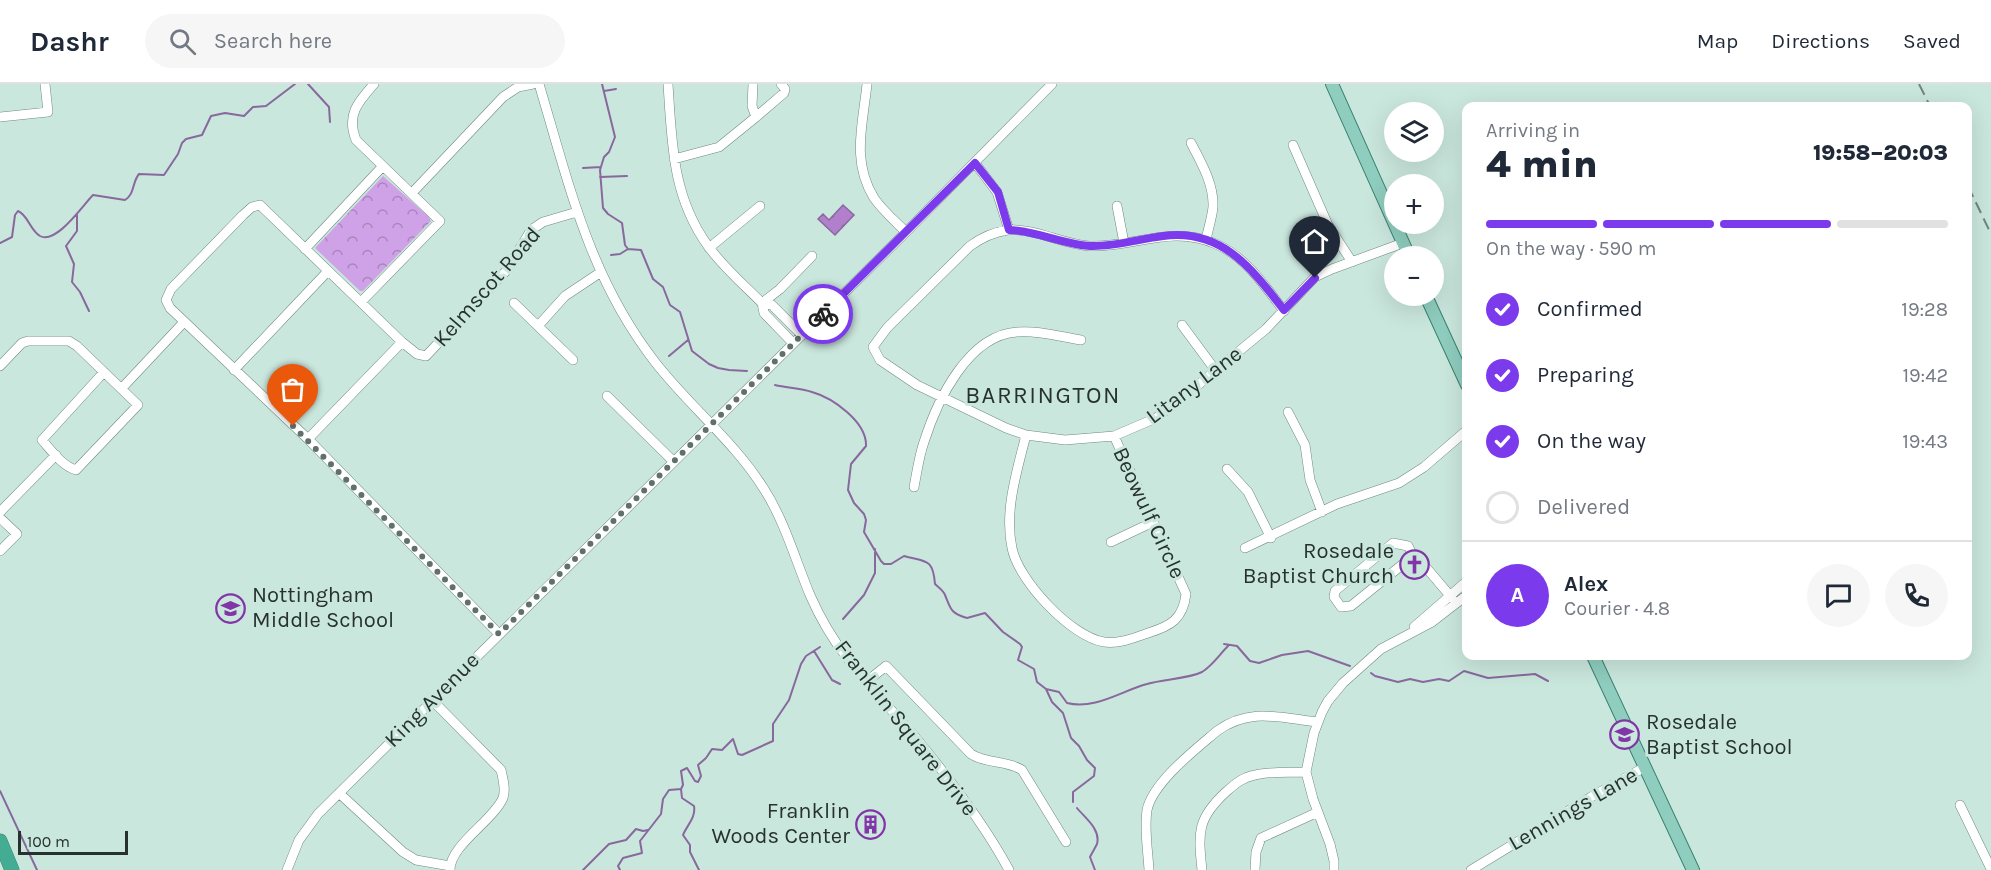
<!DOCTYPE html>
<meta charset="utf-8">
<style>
:root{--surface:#fff;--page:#f6f6f7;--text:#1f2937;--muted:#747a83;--line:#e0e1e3;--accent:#7c3aed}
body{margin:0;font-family:Karla,sans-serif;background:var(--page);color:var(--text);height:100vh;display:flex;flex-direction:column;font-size:22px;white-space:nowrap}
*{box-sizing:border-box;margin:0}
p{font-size:20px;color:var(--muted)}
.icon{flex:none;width:33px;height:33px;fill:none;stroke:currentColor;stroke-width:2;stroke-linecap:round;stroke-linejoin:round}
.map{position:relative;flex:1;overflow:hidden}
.sheet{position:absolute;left:1462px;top:18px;width:510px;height:558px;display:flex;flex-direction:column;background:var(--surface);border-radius:12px;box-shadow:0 6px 24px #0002}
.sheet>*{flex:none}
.buttons{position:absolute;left:1384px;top:18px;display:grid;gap:12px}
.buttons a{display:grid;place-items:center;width:60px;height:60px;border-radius:50%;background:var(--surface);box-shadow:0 6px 24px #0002;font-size:30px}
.scale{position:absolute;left:18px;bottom:15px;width:110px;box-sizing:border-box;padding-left:6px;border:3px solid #27322e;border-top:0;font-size:16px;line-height:21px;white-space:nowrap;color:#27322e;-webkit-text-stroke:4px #cae7dd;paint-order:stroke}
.pin{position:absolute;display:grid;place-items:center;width:51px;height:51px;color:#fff;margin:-62px -26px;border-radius:50% 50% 50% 0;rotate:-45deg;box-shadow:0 0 6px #0007}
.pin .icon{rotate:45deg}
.courier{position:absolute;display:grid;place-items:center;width:60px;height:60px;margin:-30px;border:4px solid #7c3aed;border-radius:50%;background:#fff;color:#222;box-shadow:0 2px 8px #0007}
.head em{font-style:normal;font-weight:800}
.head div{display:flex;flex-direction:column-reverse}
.head{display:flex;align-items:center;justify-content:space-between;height:102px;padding:0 24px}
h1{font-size:39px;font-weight:800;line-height:45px}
.bar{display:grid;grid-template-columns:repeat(4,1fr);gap:9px 6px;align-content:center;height:72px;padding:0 24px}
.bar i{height:8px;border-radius:4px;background:var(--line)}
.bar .on{background:var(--accent)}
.bar p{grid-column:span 4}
.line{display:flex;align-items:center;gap:15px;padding:0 24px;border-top:2px solid var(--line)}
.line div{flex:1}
.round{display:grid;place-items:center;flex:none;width:63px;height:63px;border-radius:32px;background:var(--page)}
ol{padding:0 24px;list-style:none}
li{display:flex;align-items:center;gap:18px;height:66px}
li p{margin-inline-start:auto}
li .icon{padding:6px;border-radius:50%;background:var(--accent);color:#fff;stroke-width:4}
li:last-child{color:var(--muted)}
li i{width:33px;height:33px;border:3px solid var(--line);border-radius:50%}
header{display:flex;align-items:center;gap:36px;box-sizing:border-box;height:84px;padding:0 30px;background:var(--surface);border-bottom:2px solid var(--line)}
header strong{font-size:28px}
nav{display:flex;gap:33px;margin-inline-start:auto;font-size:21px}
.search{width:420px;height:54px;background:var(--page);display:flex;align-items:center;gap:15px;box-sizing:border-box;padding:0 21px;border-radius:33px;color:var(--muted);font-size:22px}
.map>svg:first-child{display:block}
.forest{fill:url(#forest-crowns)}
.water{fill:url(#water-ripples);stroke:#88689d;stroke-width:1.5}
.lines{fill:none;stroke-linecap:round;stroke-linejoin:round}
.stream{stroke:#88689d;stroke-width:2}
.minor-casing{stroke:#6f8981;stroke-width:10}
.major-casing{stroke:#3a8170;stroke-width:14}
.highway-casing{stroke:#3a8170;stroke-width:15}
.minor{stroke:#fff;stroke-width:9}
.major{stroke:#8fcdbe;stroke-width:12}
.highway{stroke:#44ac93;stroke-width:14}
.rail{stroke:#72867f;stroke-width:2;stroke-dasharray:12 6;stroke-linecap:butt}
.done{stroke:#60716b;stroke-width:6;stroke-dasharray:0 10.8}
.route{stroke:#7c3aed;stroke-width:8}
.labels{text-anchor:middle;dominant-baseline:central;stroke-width:6;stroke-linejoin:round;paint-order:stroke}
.street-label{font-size:22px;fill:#27322e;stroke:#cae7dd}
.poi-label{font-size:22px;fill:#27322e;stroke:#cae7dd;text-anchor:end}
.neighbourhood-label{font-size:24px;letter-spacing:1.5px;fill:#27322e;stroke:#cae7dd}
</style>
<header>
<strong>Dashr</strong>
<div class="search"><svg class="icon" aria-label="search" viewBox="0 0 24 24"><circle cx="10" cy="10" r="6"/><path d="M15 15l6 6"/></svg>Search here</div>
<nav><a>Map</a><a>Directions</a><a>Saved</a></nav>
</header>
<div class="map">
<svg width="1991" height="786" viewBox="0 0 1991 786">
<defs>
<pattern id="forest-crowns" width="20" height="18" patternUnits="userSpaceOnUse" patternTransform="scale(1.5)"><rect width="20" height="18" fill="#cfa2e8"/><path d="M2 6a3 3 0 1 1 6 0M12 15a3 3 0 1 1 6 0" fill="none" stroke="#a885bc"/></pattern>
<pattern id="water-ripples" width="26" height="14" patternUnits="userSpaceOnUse" patternTransform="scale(1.5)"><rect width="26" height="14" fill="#b17fcc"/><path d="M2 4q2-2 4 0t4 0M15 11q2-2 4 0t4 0" fill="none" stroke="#9069a6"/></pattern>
</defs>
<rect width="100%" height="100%" fill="#cae7dd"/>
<path class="forest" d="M383 92 429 133 431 137 363 207H360L315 164Z"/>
<path class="water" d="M843 121 854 131 835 151 818 135 823 130 829 136Z"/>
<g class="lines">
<path class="stream" d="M308 0 329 23 330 38
M602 0 615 53 609 68 604 73 600 86 603 124 608 130 622 139 625 161 628 165
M604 7 616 5
M583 84 601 83
M600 93 627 92
M77 131V147L66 162 74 180 72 198 80 208 89 227
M0 159 12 153 15 131 18 127C28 131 30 146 40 152 56 161 83 121 93 111L125 116C135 110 132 98 139 90L164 91 178 70 182 59 186 55 202 51 211 32 225 29 244 32 253 23 266 22 295 0
M611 171 620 170 628 165 641 166 653 195 663 203 670 221 680 228 692 267 709 280 718 284 729 286 747 287
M669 272 688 256
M775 301C787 304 800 304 812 308 833 314 867 338 866 362L851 380 848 406 854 419 864 430 866 436 864 448 881 477 884 480H891L904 472C926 478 933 474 935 500 938 503 943 506 945 511 951 525 950 529 967 534L985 529 1003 548 1020 560 1022 563 1018 576 1034 585 1037 598 1046 605 1059 608 1067 619C1095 626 1121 607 1147 600 1163 595 1188 595 1202 588 1213 581 1219 571 1228 562
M843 535 864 511 875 489V465
M1224 560 1237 562 1250 577 1259 579 1282 571 1308 567 1350 582
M814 567 832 596 840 600
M1371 589 1375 592 1398 598 1410 595 1423 598 1439 595 1449 597 1464 587 1488 594 1535 590 1548 597
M1046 605 1052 618 1063 629 1071 654 1079 662 1087 676 1095 684 1094 692 1073 708V718
M0 707 37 786
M1077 724C1084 733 1101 745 1097 760 1095 764 1092 769 1090 773L1095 786
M583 786 609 760 626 756 636 745 643 747 648 746
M620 786 618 782 623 774 642 769 640 757 661 730 663 715 669 706 681 705
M699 786 690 768V761L683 751C687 741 696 734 694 722L682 714 681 705 683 701 681 687 687 684 695 697 698 698 701 692 698 681 706 674 712 665 722 666 733 655 738 670 742 671 773 657V640L789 616 801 580 806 572 820 563"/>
<defs>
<path id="minor" d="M539 0C569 100 589 193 655 278 689 322 734 357 764 405 785 438 795 475 810 511 820 534 833 556 848 575 869 603 893 627 915 653 950 695 983 738 1009 786
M668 0C672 59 672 112 708 162 723 183 744 201 762 219L780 205 812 172
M753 0 752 22 756 33 784 9 785 5 781 0
M867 0C863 40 851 77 874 114 883 127 895 137 906 148
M0 33 48 28 45 0
M1191 59C1201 78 1214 100 1213 123 1212 134 1208 145 1206 156
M1293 61 1328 141 1352 178
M674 75 719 63 756 33
M975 79 997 108 1009 146
M412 109 503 13 518 3 533 0
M1117 122 1124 159
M709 164 760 122
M305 165 382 83
M361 218 440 137 356 56C346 31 358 18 374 0
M514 219 573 276
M1284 227C1265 202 1246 173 1216 160 1171 140 1134 164 1089 162 1062 160 1035 144 1008 146 994 148 981 154 970 162L887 244 873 263 880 276 917 301 1006 344 1026 351 1065 356 1114 352 1156 334 1175 320 1266 245 1315 193 1332 185 1403 159
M1182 241 1216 287
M538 242 565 212 601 188
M793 259 764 229 762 219 772 221 802 251
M0 282 22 259 28 257H69L77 262 138 321 76 386C62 382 51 366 42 356L104 288
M234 286 328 187
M122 304 184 238
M607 312 673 377
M1288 328 1305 361 1310 396 1322 428
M1026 351C1017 387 1004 427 1012 464 1018 496 1071 553 1104 558 1119 560 1134 554 1148 549 1171 542 1183 535 1186 510L1114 352
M308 355 402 258
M1227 385 1248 408 1271 454
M914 403C917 388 919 372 924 358 937 317 968 251 1017 248 1038 246 1061 253 1081 256
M0 428 56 371
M0 434 17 450 0 467
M1111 458 1153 438
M1393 459 1408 462 1413 472 1351 522 1341 523 1334 513 1335 507Z
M1245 464 1337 420 1399 399 1424 383 1467 346
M1413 472 1424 481 1452 514
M1414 543 1467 497
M499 550 308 355 170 224 166 216 171 205 243 131 252 123 260 121 402 258 417 270 426 272 506 187 531 146 543 138 577 128
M866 598 886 582 971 670C986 680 1007 676 1022 686L1066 758
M432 616 501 686C503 695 506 705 503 714 493 737 450 761 450 786
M339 709 403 768 416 776 450 782
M1960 721 1991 785
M287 786 299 756 318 730 906 148 1052 0
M1149 786C1148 767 1144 745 1147 726 1153 698 1196 665 1217 647 1250 623 1280 634 1318 638
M1202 786C1198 748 1197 734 1227 707 1235 700 1243 693 1255 691 1271 687 1289 689 1306 688
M1255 786 1256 768 1261 754 1318 728
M1334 786V777L1330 760 1313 715 1306 688 1314 649 1322 628 1328 617 1343 599 1381 565 1432 538 1467 511
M1471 786 1591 713 1645 683"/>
<path id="major" d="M1332 0 1409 172
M1426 212 1467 301
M1593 572 1693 786"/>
<path id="highway" d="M0 757 12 786"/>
</defs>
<use href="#minor" class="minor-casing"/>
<use href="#major" class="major-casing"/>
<use href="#highway" class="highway-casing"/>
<use href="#minor" class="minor"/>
<use href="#major" class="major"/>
<use href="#highway" class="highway"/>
<path class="rail" d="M1919 0 1930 22
M1968 102 1991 150"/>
</g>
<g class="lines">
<path class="done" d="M293 342 499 550 823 230"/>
<path class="route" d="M823 230 975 79 998 108 1009 146C1037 147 1062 160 1090 162 1114 163 1139 155 1163 152 1222 144 1252 185 1284 226L1315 194"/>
</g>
<defs>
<symbol id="church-ring" viewBox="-11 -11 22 22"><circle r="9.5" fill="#cae7dd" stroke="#8235a6" stroke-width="1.5"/><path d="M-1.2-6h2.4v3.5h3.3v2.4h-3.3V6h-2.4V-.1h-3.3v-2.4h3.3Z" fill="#8235a6"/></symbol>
<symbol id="school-ring" viewBox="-11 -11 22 22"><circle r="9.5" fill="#cae7dd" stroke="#8235a6" stroke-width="1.5"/><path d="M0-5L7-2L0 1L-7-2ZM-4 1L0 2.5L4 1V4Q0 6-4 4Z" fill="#8235a6"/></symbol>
<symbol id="building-ring" viewBox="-11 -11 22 22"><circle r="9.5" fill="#cae7dd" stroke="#8235a6" stroke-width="1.5"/><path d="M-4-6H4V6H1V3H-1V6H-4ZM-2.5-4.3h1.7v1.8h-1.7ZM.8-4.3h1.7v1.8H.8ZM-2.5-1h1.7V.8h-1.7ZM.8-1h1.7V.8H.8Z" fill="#8235a6"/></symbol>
</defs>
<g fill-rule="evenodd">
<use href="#church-ring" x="1398" y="464" width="33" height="33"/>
<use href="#school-ring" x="214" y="508" width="33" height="33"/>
<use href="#school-ring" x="1608" y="634" width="33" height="33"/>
<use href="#building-ring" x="854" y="724" width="33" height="33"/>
</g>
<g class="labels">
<g class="street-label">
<text transform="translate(487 203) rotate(-49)">Kelmscot Road</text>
<text transform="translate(1194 301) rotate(-37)">Litany Lane</text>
<text transform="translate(1149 429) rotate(65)">Beowulf Circle</text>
<text transform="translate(432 616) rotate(-45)">King Avenue</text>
<text transform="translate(906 644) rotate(52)">Franklin Square Drive</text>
<text transform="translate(1573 725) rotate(-30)">Lennings Lane</text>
</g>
<g class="poi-label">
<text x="1394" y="467">Rosedale<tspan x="1394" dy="25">Baptist Church</tspan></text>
<text x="252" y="511" text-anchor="start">Nottingham<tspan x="252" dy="25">Middle School</tspan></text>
<text x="1646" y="638" text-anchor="start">Rosedale<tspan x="1646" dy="25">Baptist School</tspan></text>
<text x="850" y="727">Franklin<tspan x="850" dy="25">Woods Center</tspan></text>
</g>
<g class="neighbourhood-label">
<text x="1043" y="311">BARRINGTON</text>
</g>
</g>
</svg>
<div class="buttons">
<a><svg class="icon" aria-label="layers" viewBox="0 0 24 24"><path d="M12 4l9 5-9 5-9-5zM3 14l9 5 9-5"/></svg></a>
<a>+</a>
<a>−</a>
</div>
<div class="scale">100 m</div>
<div class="pin" style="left:293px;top:342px;background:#ea580c"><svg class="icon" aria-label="bag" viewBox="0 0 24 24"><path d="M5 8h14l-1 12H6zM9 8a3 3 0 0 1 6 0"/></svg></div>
<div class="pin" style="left:1315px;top:194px;background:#1f2937"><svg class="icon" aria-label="home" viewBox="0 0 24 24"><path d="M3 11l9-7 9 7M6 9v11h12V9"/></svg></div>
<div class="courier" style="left:823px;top:230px"><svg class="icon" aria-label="bike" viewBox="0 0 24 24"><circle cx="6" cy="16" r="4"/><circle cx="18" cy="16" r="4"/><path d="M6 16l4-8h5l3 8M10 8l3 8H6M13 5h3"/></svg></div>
<section class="sheet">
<div class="head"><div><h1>4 min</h1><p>Arriving in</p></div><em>19:58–20:03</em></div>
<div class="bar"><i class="on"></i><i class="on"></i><i class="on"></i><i></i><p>On the way · 590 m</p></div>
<ol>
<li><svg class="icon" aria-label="check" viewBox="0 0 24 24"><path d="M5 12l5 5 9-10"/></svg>Confirmed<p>19:28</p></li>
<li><svg class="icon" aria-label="check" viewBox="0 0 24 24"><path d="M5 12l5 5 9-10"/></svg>Preparing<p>19:42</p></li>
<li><svg class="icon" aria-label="check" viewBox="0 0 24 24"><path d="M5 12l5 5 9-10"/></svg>On the way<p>19:43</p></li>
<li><i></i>Delivered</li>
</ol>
<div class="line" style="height:108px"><b class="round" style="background:var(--accent);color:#fff">A</b><div><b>Alex</b><p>Courier · 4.8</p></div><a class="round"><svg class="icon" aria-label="chat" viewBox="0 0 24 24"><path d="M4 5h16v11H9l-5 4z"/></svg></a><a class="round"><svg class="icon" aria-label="phone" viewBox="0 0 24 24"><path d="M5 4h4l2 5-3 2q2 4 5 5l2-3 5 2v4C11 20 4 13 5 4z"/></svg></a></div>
</section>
</div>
